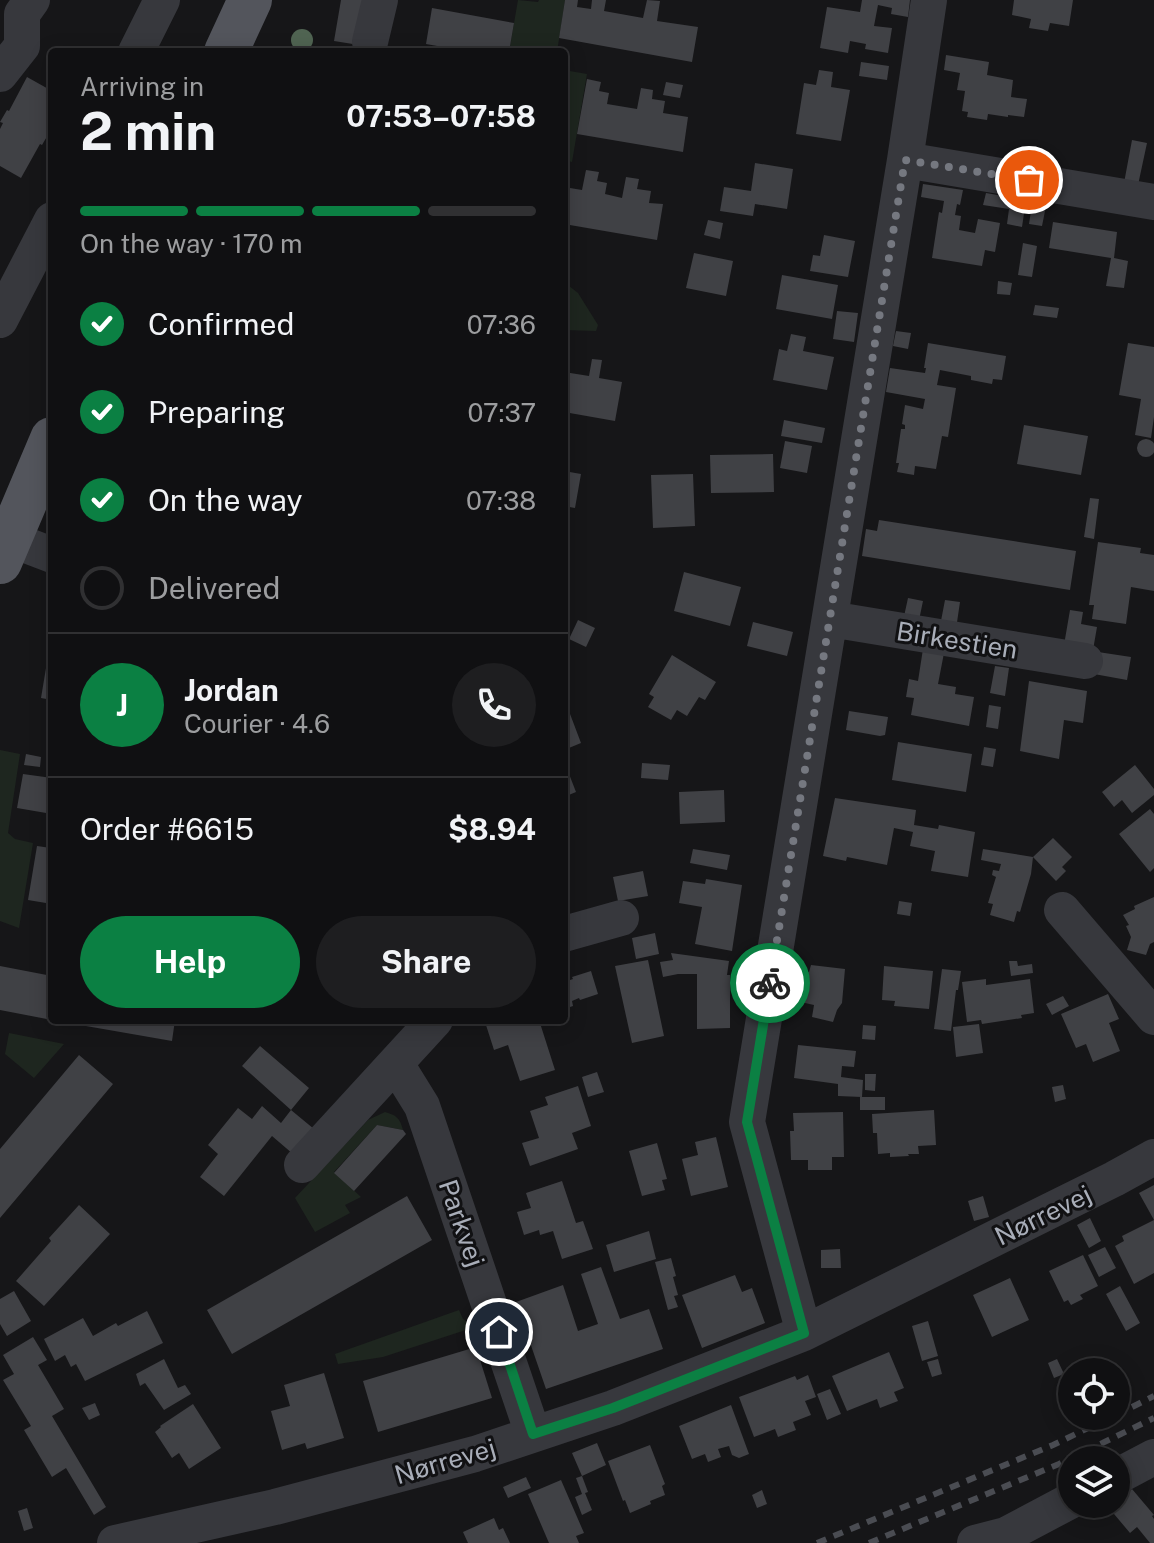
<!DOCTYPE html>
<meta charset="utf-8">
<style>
:root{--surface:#101012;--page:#1e1e20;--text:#f1f3f6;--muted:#9c9d9f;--line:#303032;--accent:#0b8043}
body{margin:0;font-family:"Public Sans",sans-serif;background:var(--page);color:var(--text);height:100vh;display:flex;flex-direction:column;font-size:30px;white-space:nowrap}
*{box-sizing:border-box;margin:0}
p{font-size:26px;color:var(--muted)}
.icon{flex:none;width:44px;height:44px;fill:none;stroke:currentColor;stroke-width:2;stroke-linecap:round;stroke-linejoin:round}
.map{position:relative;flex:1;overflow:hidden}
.side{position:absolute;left:48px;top:48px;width:520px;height:976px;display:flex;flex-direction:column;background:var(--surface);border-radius:8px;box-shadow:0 4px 20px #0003,0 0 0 2px var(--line)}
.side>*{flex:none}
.buttons{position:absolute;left:1058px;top:1358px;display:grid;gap:16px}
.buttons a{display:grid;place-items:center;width:72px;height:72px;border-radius:50%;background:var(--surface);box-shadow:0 4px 20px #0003,0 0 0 2px var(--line);font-size:40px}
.pin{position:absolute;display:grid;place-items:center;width:68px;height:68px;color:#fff;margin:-34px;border:4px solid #fff;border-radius:50%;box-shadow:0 2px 8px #0007}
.courier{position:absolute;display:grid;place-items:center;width:80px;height:80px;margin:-40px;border:6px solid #0b8043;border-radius:50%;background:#fff;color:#222;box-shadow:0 2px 10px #0007}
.overview em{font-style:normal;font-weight:700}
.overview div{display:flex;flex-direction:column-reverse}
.overview{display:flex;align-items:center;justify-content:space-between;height:136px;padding:0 32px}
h1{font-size:52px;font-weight:700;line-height:60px}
.bar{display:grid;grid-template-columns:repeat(4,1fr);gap:12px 8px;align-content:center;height:96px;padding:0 32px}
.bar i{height:10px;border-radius:6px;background:var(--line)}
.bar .current{background:var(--accent)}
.bar p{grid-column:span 4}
.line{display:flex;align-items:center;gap:20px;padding:0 32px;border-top:2px solid var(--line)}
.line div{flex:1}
.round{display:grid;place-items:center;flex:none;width:84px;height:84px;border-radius:42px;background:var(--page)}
ol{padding:0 32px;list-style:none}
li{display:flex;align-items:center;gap:24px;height:88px}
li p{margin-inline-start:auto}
li .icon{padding:8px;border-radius:50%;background:var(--accent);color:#fff;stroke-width:4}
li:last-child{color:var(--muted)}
li i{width:44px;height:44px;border:4px solid var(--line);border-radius:50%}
.action{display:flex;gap:16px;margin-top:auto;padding:16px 32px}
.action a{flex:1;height:92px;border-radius:48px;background:var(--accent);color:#fff;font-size:32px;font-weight:700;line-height:92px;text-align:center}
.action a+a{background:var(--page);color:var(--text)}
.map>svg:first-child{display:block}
.green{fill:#1e261f}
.building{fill:#404145}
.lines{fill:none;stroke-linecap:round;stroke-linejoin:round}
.minor{stroke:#37383d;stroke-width:36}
.major{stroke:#53555c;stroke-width:44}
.rail{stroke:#4a4c52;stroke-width:6;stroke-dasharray:10 8;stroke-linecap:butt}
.tree{fill:#506452}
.done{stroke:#757880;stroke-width:8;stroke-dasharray:0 14.4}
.route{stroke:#0b8043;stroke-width:10}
.labels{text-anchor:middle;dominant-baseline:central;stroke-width:6;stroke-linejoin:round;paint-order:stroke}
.street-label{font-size:26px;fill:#a8adb8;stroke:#111113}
</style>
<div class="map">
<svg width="1154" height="1543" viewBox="0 0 1154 1543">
<rect width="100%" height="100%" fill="#161618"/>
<path class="green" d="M518 0 538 2 539 0H565L557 52H509Z
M564 70 587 74 572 162 564 160Z
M564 282 578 293 598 325 596 331 564 330Z
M0 750 20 754 8 833 15 839 33 843 19 928 0 921Z
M9 1033 64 1044 34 1078 5 1054Z
M385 1112C396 1115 400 1118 403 1130L377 1125 334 1172 361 1197 345 1205 350 1213 315 1232 295 1198 368 1120Z
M459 1310 463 1319 475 1327 383 1357 338 1364 335 1354Z"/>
<path class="building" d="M341 0H367L359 45 334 41Z
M565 0H578L577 7 591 9 592 0H606L604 11 643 18 647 0 660 1 657 21 698 27 692 62 559 38Z
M862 0H910L908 17 891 14 892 8 878 5 874 26 892 28 888 53 865 49 866 44 850 41 848 53 820 48 827 7 860 12Z
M1014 0H1073L1069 26 1050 23 1048 31 1029 28 1031 19 1012 15Z
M432 8 514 23 509 52H471L426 44Z
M946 55 989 62 987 75 1013 80 1011 97 1027 99 1024 117 1008 115V117L988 114 987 120 967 117 968 112 962 111 965 91 957 90 960 73 944 70Z
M861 62 889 66 887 80 859 76Z
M819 70 833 72 831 87 850 90 841 141 796 134 804 83 816 85Z
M27 77 52 91V120L46 131 49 133 42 145 40 144 21 178 0 166V129L3 123 0 122 7 110 9 111Z
M587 79 601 82 599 91 609 93 607 104 637 109 641 88 653 90 652 99 665 101 663 113 688 117 683 152 577 134Z
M666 82 683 85 680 98 663 95Z
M1132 140 1147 143 1138 185 1124 183Z
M755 163 793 169 787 209 755 204 753 216 720 211 724 187 751 191Z
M586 170 599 172 597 181 607 183 605 194 622 198 626 177 639 179 637 189 651 191 649 203 663 204 657 240 564 224V187L582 190Z
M923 184 963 190 960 205 957 204 955 215 961 216 959 230 975 233 978 219 1000 223 995 252 985 250 982 266 932 258 939 212 942 213 944 201 921 197Z
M986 193 1026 200 1022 227 1007 224 1009 209 983 205Z
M1033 198 1047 201 1042 226 1029 224Z
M708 220 723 223 720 239 704 235Z
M1053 222 1117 232 1114 258 1128 261 1124 288 1106 286 1111 258 1049 248Z
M824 235 855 241 848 277 810 271 813 255 820 256Z
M1023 243 1037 246 1032 277 1018 275Z
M694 253 733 261 726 296 686 288Z
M782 275 838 285 832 319 776 309Z
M998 281 1012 283 1010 295 997 294Z
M1035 305 1059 308 1057 318 1033 315Z
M837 311 858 313 854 342 833 339Z
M896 331 911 333 908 349 893 346Z
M791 334 806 337 803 351 834 357 827 390 773 380 779 349 787 351Z
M928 343 1006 356 1002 380 993 379 992 384 971 380V376L940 370 937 385 956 388 948 437 942 436 936 469 915 466 914 475 897 472 899 463H896L901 429H905V425L902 424 905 405 923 409 925 399 886 392 890 368 925 373 926 368H924Z
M1128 343 1154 347V417L1151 438 1135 435 1141 399 1119 395Z
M592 359 602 360 599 378 622 382 615 421 564 412V372L589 376Z
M784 420 825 428 822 443 781 436Z
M1024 425 1088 436 1081 475 1017 464Z
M1137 448a9 9 0 1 1 18 0a9 9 0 1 1-18 0Z
M785 441 812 446 807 473 780 468Z
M773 454 774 492 711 493 710 455Z
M564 471 581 474 575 508 564 506Z
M693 474 695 526 653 528 651 475Z
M1090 498 1099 499 1094 539 1084 537Z
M879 520 1076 551 1070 590 862 556 866 529 877 531Z
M1098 542 1141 548 1140 553 1154 555V591L1131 587 1126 624 1092 619 1094 605H1089Z
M684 572 741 587 730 626 674 611Z
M908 598 923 601 918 625 903 621Z
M945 600 960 602 956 629 940 626Z
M1070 610 1083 612 1081 624 1097 627 1093 650 1064 645Z
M578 620 595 628 586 647 569 639Z
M753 622 793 632 787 656 747 646Z
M50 644H52V700L41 698Z
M923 649 944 653 938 684 956 687 955 694 974 697 969 726 911 715 914 698 906 697 909 679 918 681Z
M1098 652 1131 657 1127 680 1094 674Z
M672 655 716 682 705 700 699 697 687 716 677 710 671 720 648 707 654 697 649 694Z
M995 666 1009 668 1005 696 990 693Z
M1029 681 1087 691 1083 723 1064 720 1059 759 1020 751Z
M564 698 581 743 564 750Z
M989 705 1001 707 998 729 986 727Z
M849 711 888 717 885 735 880 736 846 730Z
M898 742 972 754 966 792 892 780Z
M984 747 996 749 993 767 981 765Z
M26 754 41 757 40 767 24 765Z
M564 761 576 792 564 797Z
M642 763 670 765 668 780 641 778Z
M1135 765 1154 789V795L1132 813 1122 800 1114 807 1102 792Z
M23 774 52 778V814L17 808Z
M724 790 725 822 680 824 679 792Z
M835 798 916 810 914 825 938 829 939 825 975 832 968 877 931 871 935 851 910 846 913 832 894 828 887 865 847 857 846 861 823 856Z
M1150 809 1154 814V868L1150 872 1119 834Z
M1053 838 1072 857 1062 867 1066 871 1056 881 1033 857Z
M37 846 51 848 49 859H52V904L28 900Z
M693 849 730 855 727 870 690 863Z
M983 849 1033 857 1031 874 1020 912 1017 911 1014 922 990 915 993 904 988 903 996 877 992 875 993 870 999 871 1001 864 981 860Z
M643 871 648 896 618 901 613 877Z
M706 879 742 885 732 951 695 944 702 907 679 903 683 881 705 884Z
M1154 897V942L1150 944 1146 955 1127 950 1131 937 1126 926 1129 925 1123 915 1135 909 1134 906Z
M899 901 912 903 910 916 897 914Z
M655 933 659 954 636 959 632 938Z
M671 953 729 961 727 975H730V1028L697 1029V974H678L663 977 660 962 673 960Z
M648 960 664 1036 632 1043 615 966Z
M1009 961H1017L1018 966 1032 964 1033 973 1011 976Z
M811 965 845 969 842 1003 837 1010 833 1022 812 1017 814 1005 796 1001 801 971 809 972Z
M0 966 52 976V1020L0 1010Z
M884 966 933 971 929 1009 894 1006 895 1001 882 1000Z
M942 969 961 971 958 990H956L951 1031 934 1029Z
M591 971 598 994 580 1000 579 998 572 1001 573 1006 564 1009V973L567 981 573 979 572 977Z
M986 979V985L1030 979 1034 1013 1021 1015 1022 1018 982 1024 981 1020 967 1022 962 982Z
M1108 994 1119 1019 1109 1023 1120 1051 1093 1062 1086 1044 1076 1048 1061 1014Z
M1063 996 1069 1006 1052 1015 1046 1004Z
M63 1020H175L172 1041 63 1022Z
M501 1020H539L555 1070 520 1081 508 1045 494 1050 486 1025Z
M979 1024 983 1053 956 1057 953 1027Z
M863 1025 876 1026 875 1040 862 1039Z
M798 1045 856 1051 854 1067 842 1066 841 1077 863 1080 862 1097H885V1110H860V1097H862L838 1096V1084L794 1078Z
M260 1046 309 1088 291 1110 242 1066Z
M79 1055 113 1084 0 1218V1149Z
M597 1072 604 1092 588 1097 582 1077Z
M865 1074H876L875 1091 865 1090Z
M1063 1085 1066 1099 1055 1102 1052 1087Z
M578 1086 591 1126 572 1133 578 1149 530 1166 522 1143 539 1138 530 1111 548 1105 545 1097Z
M262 1106 281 1123 291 1110 314 1129 293 1154 272 1136 224 1196 200 1177 218 1154 208 1145 238 1108 252 1119Z
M934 1110 936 1145 918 1146 919 1154H908L909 1156 890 1157V1153L878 1154 877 1133H873L872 1114Z
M843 1112 844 1157H832V1170H808V1160H791L790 1131H794L793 1113Z
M377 1125 403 1130 406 1134 354 1191 334 1173Z
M716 1137 728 1187 691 1196 682 1159 698 1155 695 1142Z
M657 1143 667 1179 662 1180 665 1190 642 1196 629 1151Z
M562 1181 576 1223 583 1221 593 1249 562 1259 553 1231 540 1235 539 1230 524 1235 517 1212 531 1208 526 1193Z
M1154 1185V1273L1134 1284 1115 1246 1124 1241 1122 1236 1154 1220 1139 1193Z
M407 1196 432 1240 232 1354 207 1310Z
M983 1196 989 1217 974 1221 968 1201Z
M79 1205 110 1234 44 1306 16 1281 51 1241 49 1238Z
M1090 1218 1101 1241 1089 1248 1077 1225Z
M649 1231 656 1259 614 1272 606 1245Z
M1105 1247 1116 1268 1099 1277 1088 1255Z
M840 1249 841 1268H821V1250Z
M1083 1255 1098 1286 1080 1295 1083 1299 1071 1305 1068 1300 1064 1302 1049 1271Z
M671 1258 676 1276 673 1277 678 1295 674 1296 678 1307 668 1310 655 1262Z
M601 1267 620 1319 649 1309 663 1349 546 1389 516 1302 563 1285 578 1331 598 1324 581 1274Z
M735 1275 742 1292 752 1288 765 1323 702 1348 682 1295Z
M1010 1278 1029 1320 992 1337 973 1295Z
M1120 1286 1140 1323 1126 1331 1106 1294Z
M14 1291 31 1321 7 1336 0 1324V1299Z
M147 1311 163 1343 85 1381 76 1364 71 1367 65 1355 55 1361 44 1339 83 1318 93 1336 116 1323 118 1326Z
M928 1321 938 1356 922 1361 912 1326Z
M33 1337 47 1360 38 1365 64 1409 52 1416 106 1507 94 1515 66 1468 52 1477 24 1430 31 1426 3 1380 14 1374 3 1355Z
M476 1347 492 1398 378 1432 363 1381Z
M889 1352 904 1388 894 1392 898 1401 880 1408 877 1399 847 1411 832 1376Z
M164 1359 178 1388 185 1385 191 1394 164 1410 145 1383 140 1386 136 1374Z
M938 1359 942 1374 932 1377 927 1362Z
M1057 1359 1064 1374 1054 1378 1048 1363Z
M324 1373 344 1438 307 1449 305 1443 282 1450 271 1411 290 1406 284 1385Z
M808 1375 816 1397 805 1401 811 1415 793 1422 796 1430 778 1437 775 1429 754 1437 739 1397 795 1376 797 1380Z
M830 1389 841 1414 827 1420 817 1394Z
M95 1403 100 1415 89 1420 82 1408Z
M193 1404 221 1448 189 1469 179 1453 172 1458 155 1432 161 1427 160 1426Z
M731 1405 749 1454 739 1458 732 1455 729 1446 718 1449 721 1457 708 1462 705 1454 692 1459 679 1426Z
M597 1443 606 1465 582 1476 588 1492 585 1493 592 1510 582 1515 575 1497 582 1494 576 1478 582 1476 572 1453Z
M650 1445 665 1484 662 1486 665 1495 650 1501 651 1504 630 1513 625 1500 623 1501 608 1461Z
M526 1477 531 1488 508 1498 503 1487Z
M561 1480 584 1533 576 1536 579 1543H549L528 1494Z
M1132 1489 1154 1515 1152 1516 1154 1519V1543H1150L1137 1527 1130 1533 1109 1508 1116 1504Z
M762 1490 767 1504 757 1508 752 1495Z
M27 1508 33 1528 24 1531 18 1511Z
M494 1518 499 1530 503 1528 510 1543H468L463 1532Z"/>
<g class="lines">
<path class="minor" d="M370 42 380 0
M136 52 162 0
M0 74 22 46V14L32 0
M905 160 1154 202
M0 320 52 220
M0 533 10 539 52 555
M830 619 1085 661
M1062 910 1154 1017
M564 934 621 918
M396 1064 422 1106 533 1434
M302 1165 435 1020
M804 1333 747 1122 905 160 929 0
M1116 1477 1154 1457
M115 1543 275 1507 475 1454 613 1408 804 1333 1114 1179 1154 1157
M975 1543 1006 1535 1072 1500"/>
<path class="major" d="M226 52 250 0
M0 562 52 439"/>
<path class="rail" d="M1116 1415 1154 1396
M817 1543 1053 1445 1113 1416
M869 1543 1059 1464 1154 1418"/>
</g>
<circle class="tree" cx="302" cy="40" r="11"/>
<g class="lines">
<path class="done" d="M770 983 905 160 1029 180"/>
<path class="route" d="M499 1332 533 1434 613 1408 804 1333 747 1122 770 983"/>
</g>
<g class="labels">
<g class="street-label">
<text transform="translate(957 640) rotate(9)">Birkestien</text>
<text transform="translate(1043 1215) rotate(-26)">Nørrevej</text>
<text transform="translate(462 1223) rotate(71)">Parkvej</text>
<text transform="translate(445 1461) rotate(-16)">Nørrevej</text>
</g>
</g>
</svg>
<div class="buttons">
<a><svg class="icon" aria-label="locate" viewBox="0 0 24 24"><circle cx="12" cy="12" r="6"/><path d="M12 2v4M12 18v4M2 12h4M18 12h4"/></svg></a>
<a><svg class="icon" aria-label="layers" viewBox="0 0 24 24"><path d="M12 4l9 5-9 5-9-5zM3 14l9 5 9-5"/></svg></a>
</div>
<div class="pin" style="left:1029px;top:180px;background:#ea580c"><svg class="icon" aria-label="bag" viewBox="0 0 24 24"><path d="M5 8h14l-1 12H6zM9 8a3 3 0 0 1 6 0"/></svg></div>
<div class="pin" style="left:499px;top:1332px;background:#1f2937"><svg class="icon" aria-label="home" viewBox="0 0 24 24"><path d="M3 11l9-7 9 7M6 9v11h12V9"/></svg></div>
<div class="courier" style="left:770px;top:983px"><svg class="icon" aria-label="bike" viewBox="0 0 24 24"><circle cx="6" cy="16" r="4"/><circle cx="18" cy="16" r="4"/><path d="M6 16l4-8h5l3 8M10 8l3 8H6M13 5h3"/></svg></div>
<section class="side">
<div class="overview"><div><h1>2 min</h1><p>Arriving in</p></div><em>07:53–07:58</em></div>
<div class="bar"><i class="current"></i><i class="current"></i><i class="current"></i><i></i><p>On the way · 170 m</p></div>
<ol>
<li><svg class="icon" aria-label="check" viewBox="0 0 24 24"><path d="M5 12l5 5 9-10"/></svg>Confirmed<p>07:36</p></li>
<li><svg class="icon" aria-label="check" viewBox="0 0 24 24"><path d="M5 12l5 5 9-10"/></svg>Preparing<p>07:37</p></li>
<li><svg class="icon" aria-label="check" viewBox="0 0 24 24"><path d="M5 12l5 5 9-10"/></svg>On the way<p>07:38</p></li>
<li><i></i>Delivered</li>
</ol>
<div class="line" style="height:144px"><b class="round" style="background:var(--accent);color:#fff">J</b><div><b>Jordan</b><p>Courier · 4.6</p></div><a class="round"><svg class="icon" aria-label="phone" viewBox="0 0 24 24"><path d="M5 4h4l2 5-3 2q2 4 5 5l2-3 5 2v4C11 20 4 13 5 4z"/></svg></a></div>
<div class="line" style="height:104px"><div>Order #6615</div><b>$8.94</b></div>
<div class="action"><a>Help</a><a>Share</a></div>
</section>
</div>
